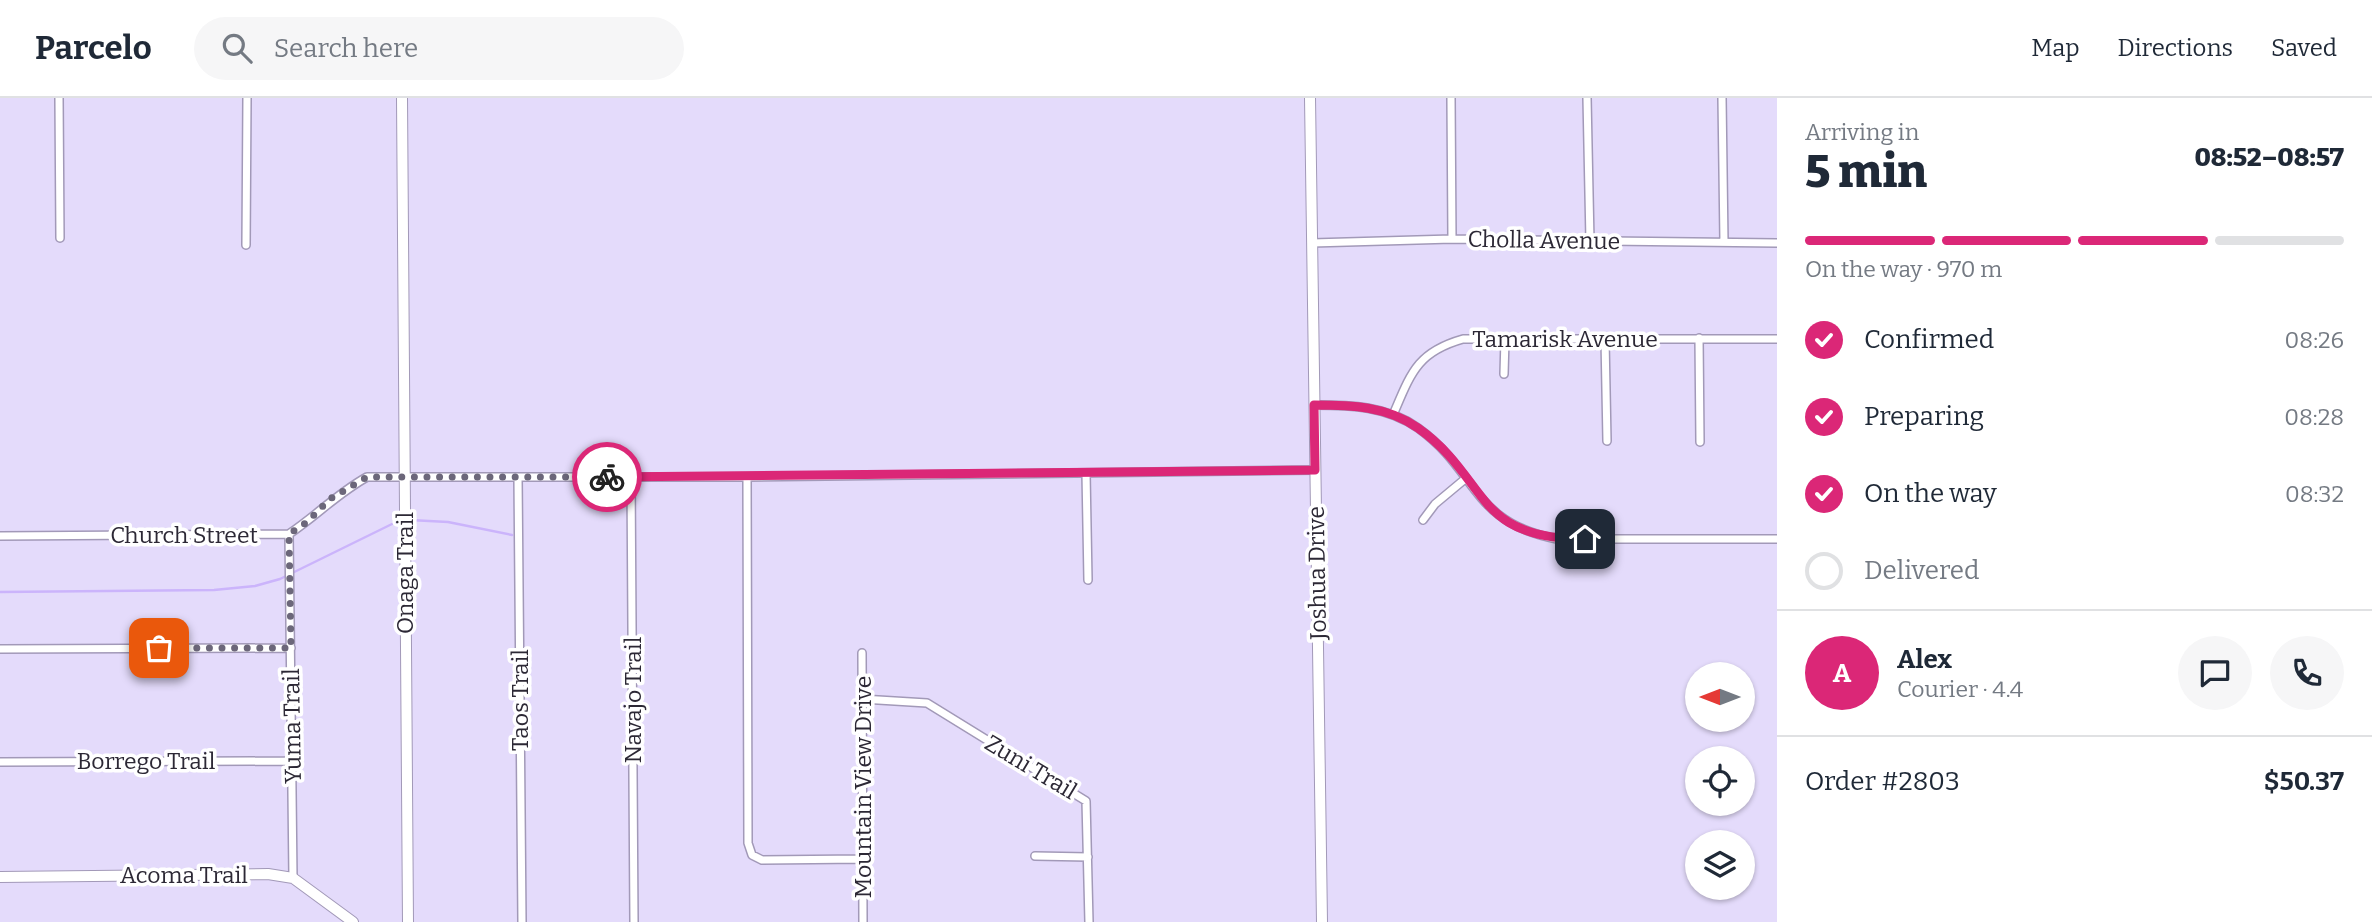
<!DOCTYPE html>
<meta charset="utf-8">
<style>
:root{--surface:#fff;--page:#f6f6f7;--text:#1f2937;--muted:#747a83;--line:#e0e1e3;--accent:#db2777}
body{margin:0;font-family:Bitter,serif;background:var(--page);color:var(--text);height:100vh;display:flex;flex-direction:column;font-size:26px;white-space:nowrap}
*{box-sizing:border-box;margin:0}
p{font-size:23px;color:var(--muted)}
.icon{flex:none;width:38px;height:38px;fill:none;stroke:currentColor;stroke-width:2;stroke-linecap:round;stroke-linejoin:round}
.map{position:relative;flex:1;overflow:hidden}
.drawer{display:flex;flex-direction:column;background:var(--surface);width:595px}
.drawer>*{flex:none}
.needle{width:46px;rotate:270deg}
.fabs{position:absolute;left:1685px;top:564px;display:grid;gap:14px}
.fabs a{display:grid;place-items:center;width:70px;height:70px;border-radius:50%;background:var(--surface);box-shadow:0 2px 5px #0004;font-size:35px}
.pin{position:absolute;display:grid;place-items:center;width:60px;height:60px;color:#fff;margin:-30px;border-radius:14px;box-shadow:0 4px 10px #0006}
.courier{position:absolute;display:grid;place-items:center;width:70px;height:70px;margin:-35px;border:5px solid #db2777;border-radius:50%;background:#fff;color:#222;box-shadow:0 2px 9px #0007}
.summary em{font-style:normal;font-weight:800}
.summary div{display:flex;flex-direction:column-reverse}
.summary{display:flex;align-items:center;justify-content:space-between;height:119px;padding:0 28px}
h1{font-size:46px;font-weight:800;line-height:52px}
.bar{display:grid;grid-template-columns:repeat(4,1fr);gap:10px 7px;align-content:center;height:84px;padding:0 28px}
.bar i{height:9px;border-radius:5px;background:var(--line)}
.bar .active{background:var(--accent)}
.bar p{grid-column:span 4}
.line{display:flex;align-items:center;gap:18px;padding:0 28px;border-top:2px solid var(--line)}
.line div{flex:1}
.round{display:grid;place-items:center;flex:none;width:74px;height:74px;border-radius:37px;background:var(--page)}
ol{padding:0 28px;list-style:none}
li{display:flex;align-items:center;gap:21px;height:77px}
li p{margin-inline-start:auto}
li .icon{padding:7px;border-radius:50%;background:var(--accent);color:#fff;stroke-width:4}
li:last-child{color:var(--muted)}
li i{width:38px;height:38px;border:4px solid var(--line);border-radius:50%}
header{display:flex;align-items:center;gap:42px;box-sizing:border-box;height:98px;padding:0 35px;background:var(--surface);border-bottom:2px solid var(--line)}
header strong{font-size:33px}
nav{display:flex;gap:38px;margin-inline-start:auto;font-size:24px}
.search{width:490px;height:63px;background:var(--page);display:flex;align-items:center;gap:18px;box-sizing:border-box;padding:0 24px;border-radius:38px;color:var(--muted);font-size:26px}
main{display:flex;flex:1;min-height:0}
.map>svg:first-child{display:block}
.lines{fill:none;stroke-linecap:round;stroke-linejoin:round}
.stream{stroke:#cbb4fb;stroke-width:2.5}
.street-casing{stroke:#a299b8;stroke-width:10}
.secondary-casing{stroke:#a299b8;stroke-width:12}
.street{stroke:#fff;stroke-width:7}
.secondary{stroke:#fff;stroke-width:10}
.done{stroke:#6c677a;stroke-width:7;stroke-dasharray:0 12.6}
.route{stroke:#db2777;stroke-width:9}
.labels{text-anchor:middle;dominant-baseline:central;stroke-width:7;stroke-linejoin:round;paint-order:stroke}
.street-label{font-size:23px;fill:#2c2835;stroke:#fff}
</style>
<header>
<strong>Parcelo</strong>
<div class="search"><svg class="icon" aria-label="search" viewBox="0 0 24 24"><circle cx="10" cy="10" r="6"/><path d="M15 15l6 6"/></svg>Search here</div>
<nav><a>Map</a><a>Directions</a><a>Saved</a></nav>
</header>
<main>
<div class="map">
<svg width="1777" height="824" viewBox="0 0 1777 824">
<rect width="100%" height="100%" fill="#e4dbfb"/>
<g class="lines">
<path class="stream" d="M410 422 448 424 512 437
M0 494 214 492 255 488 280 481 392 426"/>
<defs>
<path id="street" d="M59 0 60 140
M1451 0 1452 141
M1587 0 1590 143
M1722 0 1724 144
M1312 145 1452 141 1777 145
M246 147 247 0
M1699 240 1700 344
M1605 241 1607 343
M1504 276 1505 241
M1314 307C1351 307 1387 308 1418 330 1478 373 1471 425 1557 441H1777
M1393 317C1411 275 1417 254 1463 241H1777
M1086 375 1088 482
M518 379 522 824
M631 379 634 824
M747 379 748 745 752 757 762 762 863 761
M1423 422 1435 406 1465 381
M289 436 293 780
M0 438 289 436C316 418 338 395 367 379H747L1315 372
M0 551 291 550
M862 555 863 824
M862 601 927 605 1086 703 1089 824
M0 664 292 663
M1035 758 1088 759"/>
<path id="secondary" d="M402 0 408 824
M1310 0 1322 824
M0 779 268 776 293 780 353 824"/>
</defs>
<use href="#street" class="street-casing"/>
<use href="#secondary" class="secondary-casing"/>
<use href="#street" class="street"/>
<use href="#secondary" class="secondary"/>
</g>
<g class="lines">
<path class="done" d="M159 550H291L289 436 307 424 330 401 367 379H607"/>
<path class="route" d="M607 379 1315 372 1314 307C1351 307 1387 308 1418 330 1490 381 1472 441 1585 441"/>
</g>
<g class="labels">
<g class="street-label">
<text transform="translate(1544 142) rotate(1)">Cholla Avenue</text>
<text x="1565" y="241">Tamarisk Avenue</text>
<text x="184" y="437">Church Street</text>
<text transform="translate(405 475) rotate(-90)">Onaga Trail</text>
<text transform="translate(1317 475) rotate(-91)">Joshua Drive</text>
<text transform="translate(520 602) rotate(-90)">Taos Trail</text>
<text transform="translate(633 602) rotate(-90)">Navajo Trail</text>
<text transform="translate(292 628) rotate(-91)">Yuma Trail</text>
<text x="146" y="663">Borrego Trail</text>
<text transform="translate(1031 669) rotate(31)">Zuni Trail</text>
<text transform="translate(863 689) rotate(-90)">Mountain View Drive</text>
<text x="184" y="777">Acoma Trail</text>
</g>
</g>
</svg>
<div class="fabs">
<a><svg class="needle" viewBox="-14 -14 28 28"><path d="M0-13l5 13h-10z" fill="#e53935"/><path d="M0 13l5-13h-10z" fill="#747a83"/></svg></a>
<a><svg class="icon" aria-label="locate" viewBox="0 0 24 24"><circle cx="12" cy="12" r="6"/><path d="M12 2v4M12 18v4M2 12h4M18 12h4"/></svg></a>
<a><svg class="icon" aria-label="layers" viewBox="0 0 24 24"><path d="M12 4l9 5-9 5-9-5zM3 14l9 5 9-5"/></svg></a>
</div>
<div class="pin" style="left:159px;top:550px;background:#ea580c"><svg class="icon" aria-label="bag" viewBox="0 0 24 24"><path d="M5 8h14l-1 12H6zM9 8a3 3 0 0 1 6 0"/></svg></div>
<div class="pin" style="left:1585px;top:441px;background:#1f2937"><svg class="icon" aria-label="home" viewBox="0 0 24 24"><path d="M3 11l9-7 9 7M6 9v11h12V9"/></svg></div>
<div class="courier" style="left:607px;top:379px"><svg class="icon" aria-label="bike" viewBox="0 0 24 24"><circle cx="6" cy="16" r="4"/><circle cx="18" cy="16" r="4"/><path d="M6 16l4-8h5l3 8M10 8l3 8H6M13 5h3"/></svg></div>
</div>
<section class="drawer">
<div class="summary"><div><h1>5 min</h1><p>Arriving in</p></div><em>08:52–08:57</em></div>
<div class="bar"><i class="active"></i><i class="active"></i><i class="active"></i><i></i><p>On the way · 970 m</p></div>
<ol>
<li><svg class="icon" aria-label="check" viewBox="0 0 24 24"><path d="M5 12l5 5 9-10"/></svg>Confirmed<p>08:26</p></li>
<li><svg class="icon" aria-label="check" viewBox="0 0 24 24"><path d="M5 12l5 5 9-10"/></svg>Preparing<p>08:28</p></li>
<li><svg class="icon" aria-label="check" viewBox="0 0 24 24"><path d="M5 12l5 5 9-10"/></svg>On the way<p>08:32</p></li>
<li><i></i>Delivered</li>
</ol>
<div class="line" style="height:126px"><b class="round" style="background:var(--accent);color:#fff">A</b><div><b>Alex</b><p>Courier · 4.4</p></div><a class="round"><svg class="icon" aria-label="chat" viewBox="0 0 24 24"><path d="M4 5h16v11H9l-5 4z"/></svg></a><a class="round"><svg class="icon" aria-label="phone" viewBox="0 0 24 24"><path d="M5 4h4l2 5-3 2q2 4 5 5l2-3 5 2v4C11 20 4 13 5 4z"/></svg></a></div>
<div class="line" style="height:91px"><div>Order #2803</div><b>$50.37</b></div>
</section>
</main>
